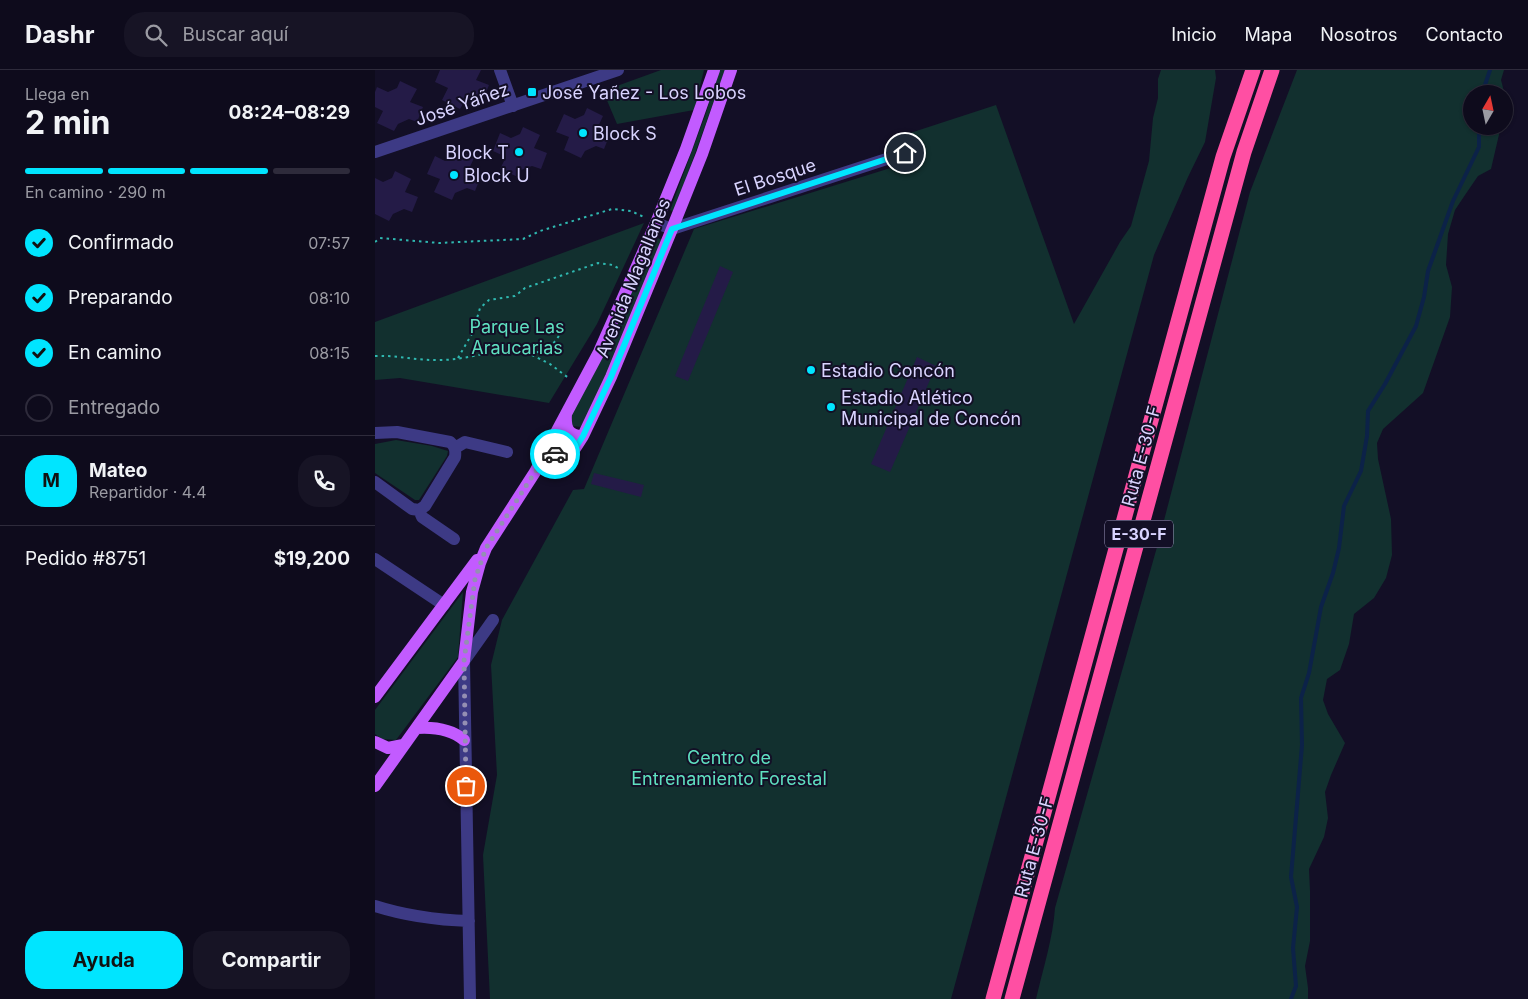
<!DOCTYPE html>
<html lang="es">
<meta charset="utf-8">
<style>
:root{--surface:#0e0b1c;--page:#171425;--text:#f1f3f6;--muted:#9b9ba3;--line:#2e2b3b;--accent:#00e5ff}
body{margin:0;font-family:Inter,sans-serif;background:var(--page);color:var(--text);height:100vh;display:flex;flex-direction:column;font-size:19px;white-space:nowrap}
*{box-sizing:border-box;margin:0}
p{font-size:16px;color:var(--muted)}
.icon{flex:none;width:28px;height:28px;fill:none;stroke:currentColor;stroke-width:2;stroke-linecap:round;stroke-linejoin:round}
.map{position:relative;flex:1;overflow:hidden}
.sheet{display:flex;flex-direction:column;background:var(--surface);width:375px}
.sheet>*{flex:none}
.needle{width:32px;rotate:9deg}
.tools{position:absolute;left:1088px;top:15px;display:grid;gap:10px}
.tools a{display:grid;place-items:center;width:50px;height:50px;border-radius:50%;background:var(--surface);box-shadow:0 1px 4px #0004,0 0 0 1px var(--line);font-size:25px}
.pin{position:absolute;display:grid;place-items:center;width:42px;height:42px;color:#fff;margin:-21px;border:2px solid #fff;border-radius:50%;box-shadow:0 1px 5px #0007}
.courier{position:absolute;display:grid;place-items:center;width:50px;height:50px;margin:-25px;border:4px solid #00e5ff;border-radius:50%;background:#fff;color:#222;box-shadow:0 1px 6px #0007}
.head em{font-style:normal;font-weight:700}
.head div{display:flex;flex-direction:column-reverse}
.head{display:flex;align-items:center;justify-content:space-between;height:85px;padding:0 25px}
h1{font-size:32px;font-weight:700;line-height:38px}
.bar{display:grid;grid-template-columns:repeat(4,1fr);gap:8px 5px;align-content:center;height:60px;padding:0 25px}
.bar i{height:6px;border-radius:4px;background:var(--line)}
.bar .current{background:var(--accent)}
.bar p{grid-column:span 4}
.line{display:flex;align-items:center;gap:12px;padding:0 25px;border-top:1px solid var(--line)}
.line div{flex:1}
.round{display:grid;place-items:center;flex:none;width:52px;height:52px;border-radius:20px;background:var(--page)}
ol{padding:0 25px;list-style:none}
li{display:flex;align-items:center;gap:15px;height:55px}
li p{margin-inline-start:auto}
li .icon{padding:5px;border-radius:50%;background:var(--accent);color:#111;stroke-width:4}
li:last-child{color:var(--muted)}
li i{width:28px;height:28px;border:2px solid var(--line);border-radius:50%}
.cta{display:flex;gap:10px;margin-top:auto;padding:10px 25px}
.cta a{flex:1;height:58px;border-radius:20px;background:var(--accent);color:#111;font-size:20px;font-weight:700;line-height:58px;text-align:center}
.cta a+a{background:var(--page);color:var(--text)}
header{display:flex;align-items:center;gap:30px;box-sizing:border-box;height:70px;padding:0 25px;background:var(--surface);border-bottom:1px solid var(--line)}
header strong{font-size:24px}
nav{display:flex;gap:28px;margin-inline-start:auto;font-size:18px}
.search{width:350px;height:45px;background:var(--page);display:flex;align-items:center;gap:12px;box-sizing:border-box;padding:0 18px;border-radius:20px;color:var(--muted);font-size:19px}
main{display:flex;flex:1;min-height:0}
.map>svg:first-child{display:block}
.green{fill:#12302f}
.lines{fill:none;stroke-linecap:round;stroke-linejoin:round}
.stream{stroke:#0c2248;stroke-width:4}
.building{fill:#241b47}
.path{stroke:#2fb8b0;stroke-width:2;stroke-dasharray:2.5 4;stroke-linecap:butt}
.minor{stroke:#3d3a85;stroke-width:12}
.major{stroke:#c25bff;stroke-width:12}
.highway{stroke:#ff4fa3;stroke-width:15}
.done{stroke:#948fb3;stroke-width:5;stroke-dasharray:0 9}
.route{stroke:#00e5ff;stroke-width:6}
.poi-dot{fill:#00e5ff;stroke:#130f26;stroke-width:2}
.labels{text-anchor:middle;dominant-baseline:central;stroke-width:4;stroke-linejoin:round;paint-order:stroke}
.shield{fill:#130f26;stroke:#9e99be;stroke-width:1}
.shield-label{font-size:16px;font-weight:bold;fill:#d9d4ff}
.poi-label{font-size:18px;fill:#d9d4ff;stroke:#130f26;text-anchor:start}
.street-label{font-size:18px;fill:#d9d4ff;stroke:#130f26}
.park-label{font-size:18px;fill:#5fe0c0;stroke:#130f26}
</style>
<header>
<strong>Dashr</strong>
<div class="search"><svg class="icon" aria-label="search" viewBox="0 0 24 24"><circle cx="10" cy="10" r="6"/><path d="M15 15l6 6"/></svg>Buscar aquí</div>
<nav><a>Inicio</a><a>Mapa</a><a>Nosotros</a><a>Contacto</a></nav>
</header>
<main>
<section class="sheet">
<div class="head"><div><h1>2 min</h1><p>Llega en</p></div><em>08:24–08:29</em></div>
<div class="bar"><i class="current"></i><i class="current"></i><i class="current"></i><i></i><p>En camino · 290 m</p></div>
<ol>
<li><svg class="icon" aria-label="check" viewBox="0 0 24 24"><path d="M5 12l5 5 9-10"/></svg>Confirmado<p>07:57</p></li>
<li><svg class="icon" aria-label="check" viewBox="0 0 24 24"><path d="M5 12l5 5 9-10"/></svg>Preparando<p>08:10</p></li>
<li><svg class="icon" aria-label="check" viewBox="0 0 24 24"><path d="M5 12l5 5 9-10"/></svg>En camino<p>08:15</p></li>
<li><i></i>Entregado</li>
</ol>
<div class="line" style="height:90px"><b class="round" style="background:var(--accent);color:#111">M</b><div><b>Mateo</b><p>Repartidor · 4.4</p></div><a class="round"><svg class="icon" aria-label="phone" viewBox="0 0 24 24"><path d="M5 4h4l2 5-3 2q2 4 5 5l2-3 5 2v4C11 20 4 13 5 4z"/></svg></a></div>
<div class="line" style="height:65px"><div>Pedido #8751</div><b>$19,200</b></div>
<div class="cta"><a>Ayuda</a><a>Compartir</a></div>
</section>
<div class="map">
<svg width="1153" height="929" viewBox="0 0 1153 929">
<rect width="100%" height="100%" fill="#130f26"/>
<path class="green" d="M286 0H329L319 40 242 54 228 21Z
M344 0H350L299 142 295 140 330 46Z
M786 0H840L841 8 830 72 813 107 779 185 576 929H115L108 785 122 705 116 595 127 550 198 420 209 419 319 159 538 91 529 65 621 35 699 254 745 172 756 156 774 91 778 48 783 28V9Z
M922 0H1129L1126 10 1132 33 1129 46V24H1096V56H1126L1116 99 1103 106 1090 125 1080 140 1073 164 1071 195 1077 217 1075 247 1048 323 1008 359 1002 373 1003 389 1016 449 1017 485 1011 508 999 528 979 544 974 574 965 600 952 609 948 630 953 644 970 673 956 705 950 722 953 748 949 767 934 799 935 821V871L930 896 933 918V929H661C668 899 678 868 680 838L782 477 875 122Z
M269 153 222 254 174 333 25 308 0 310V252Z
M281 167 287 170 233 302 206 357 198 356 196 352 197 343Z
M21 370 57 376 73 381 72 386 44 430H40L0 403V374Z
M88 522 83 587 21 670 7 669 0 664V640Z"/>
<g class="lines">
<path class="stream" d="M1107 24 1115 0
M916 929 921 916 918 878 922 837 916 807 927 675 926 628 934 603 946 537 958 503 964 478 969 436 986 401 992 366 993 341 1010 314 1041 256 1049 227 1053 201 1078 131 1104 77V56"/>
</g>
<path class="building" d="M65 0H106L101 10 114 15 108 30 100 27 89 32 85 39 67 30 73 18 60 12Z
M25 11 42 19 35 32 48 37 42 52 34 49 23 54 19 61 2 53 8 41 0 37V22L2 17 13 22 22 18Z
M212 38 228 46 222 59 235 64 229 79 221 76 210 81 206 88 189 80 194 67 181 62 189 44 200 49 209 45Z
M148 57 165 65 159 78 172 83 166 99 157 96 146 100 143 107 125 99 131 87 118 81 125 63 136 68 145 64Z
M83 80 99 88 93 101 106 106 100 121 92 118 80 123 77 130 59 122 65 109 52 104 60 86 70 91 79 87Z
M20 101 36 109 30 122 43 127 37 142 29 139 18 144 14 151 0 144V108L8 112 17 108Z
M345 196 358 202 313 311 300 306Z
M542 287 561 296 515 402 496 394Z
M219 403 269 415 266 427 216 414Z"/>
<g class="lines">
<path class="path" d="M0 172 5 168 64 173 148 169 165 161 237 139 256 141 271 148
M157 285 175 294 195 309
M0 286C23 285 43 291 66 290 85 290 104 284 123 282 149 280 169 292 185 264
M83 288 98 262 105 238 114 230 140 226 150 218 223 193 238 195 246 200"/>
<path class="minor" d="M125 0 138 36
M0 82 243 0
M281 153 297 159 530 83
M0 363 22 362 75 372C80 376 81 380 80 387L50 436 44 440 37 439 0 412
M80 378 90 372 132 382
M44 440 47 447 79 469
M0 489 69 535
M0 836C31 846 62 850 94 851
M95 929 89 591 118 550"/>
<path class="major" d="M191 344C190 358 193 366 208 366
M167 394 176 385 194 382 199 380 208 366 236 307 297 159 327 84 356 0
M0 627 102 490
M42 658C58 657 76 659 89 670
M0 672 13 678 28 675
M0 716 89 591 97 522 105 493 111 478 160 402 224 282 281 153 311 79 339 0"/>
<path class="highway" d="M618 929 848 87 878 0
M637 929 869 82 897 0"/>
</g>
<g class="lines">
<path class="done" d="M91 716 89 591 100 509 111 478 160 402 171 389 180 384"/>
<path class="route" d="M180 384 194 382 199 380 208 366 236 307 297 159 530 83"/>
</g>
<g class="poi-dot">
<rect x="152" y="17" width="10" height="10" rx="2.5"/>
<circle cx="208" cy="63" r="5"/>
<circle cx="144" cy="82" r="5"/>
<circle cx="79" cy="105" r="5"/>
<circle cx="436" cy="300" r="5"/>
<circle cx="456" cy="337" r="5"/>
</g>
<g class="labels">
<rect class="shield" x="730" y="450.5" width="68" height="27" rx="4"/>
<g class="shield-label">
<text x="764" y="464">E-30-F</text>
</g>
<g class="poi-label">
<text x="167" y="22">José Yañez - Los Lobos</text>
<text x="218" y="63">Block S</text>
<text x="134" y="82" text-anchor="end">Block T</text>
<text x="89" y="105">Block U</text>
<text x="446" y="300">Estadio Concón</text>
<text x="466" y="327">Estadio Atlético<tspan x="466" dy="21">Municipal de Concón</tspan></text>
</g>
<g class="street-label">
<text transform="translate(87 34) rotate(-19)">José Yáñez</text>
<text transform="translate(400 107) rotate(-18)">El Bosque</text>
<text transform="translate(258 208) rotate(-68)">Avenida Magallanes</text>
<text transform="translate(766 386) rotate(-75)">Ruta E-30-F</text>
<text transform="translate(659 777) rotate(-75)">Ruta E-30-F</text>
</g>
<g class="park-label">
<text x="142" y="256">Parque Las<tspan x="142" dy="21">Araucarias</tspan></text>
<text x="354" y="687">Centro de<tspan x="354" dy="21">Entrenamiento Forestal</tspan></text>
</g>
</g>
</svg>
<div class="tools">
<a><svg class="needle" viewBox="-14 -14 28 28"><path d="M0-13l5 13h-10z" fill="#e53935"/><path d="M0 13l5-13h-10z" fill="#9b9ba3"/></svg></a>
</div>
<div class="pin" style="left:91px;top:716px;background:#ea580c"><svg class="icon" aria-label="bag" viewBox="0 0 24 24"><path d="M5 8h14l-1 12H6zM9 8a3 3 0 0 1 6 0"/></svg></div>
<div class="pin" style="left:530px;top:83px;background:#1f2937"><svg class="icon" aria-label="home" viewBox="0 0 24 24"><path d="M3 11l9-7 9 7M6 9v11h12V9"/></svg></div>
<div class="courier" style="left:180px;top:384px"><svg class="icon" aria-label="car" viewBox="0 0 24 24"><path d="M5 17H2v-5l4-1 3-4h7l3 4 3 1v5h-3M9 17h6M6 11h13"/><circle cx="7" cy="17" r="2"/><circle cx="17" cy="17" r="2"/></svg></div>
</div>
</main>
